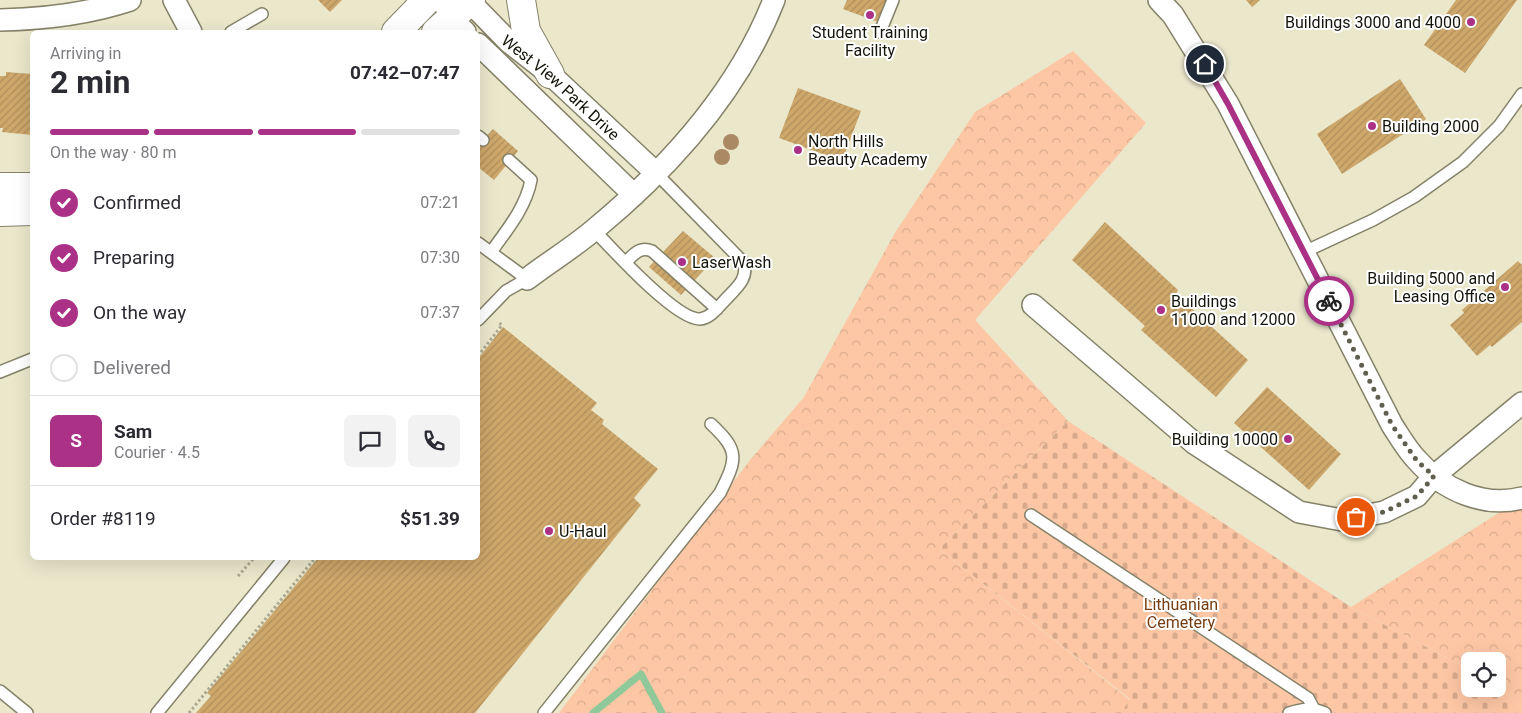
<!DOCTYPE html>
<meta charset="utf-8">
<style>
:root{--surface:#fff;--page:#f2f2f3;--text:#2b2b33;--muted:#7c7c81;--line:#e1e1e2;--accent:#aa3186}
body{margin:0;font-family:Roboto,sans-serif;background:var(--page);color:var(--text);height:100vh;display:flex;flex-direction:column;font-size:19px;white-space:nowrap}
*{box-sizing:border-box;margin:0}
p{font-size:16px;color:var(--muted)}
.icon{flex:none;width:28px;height:28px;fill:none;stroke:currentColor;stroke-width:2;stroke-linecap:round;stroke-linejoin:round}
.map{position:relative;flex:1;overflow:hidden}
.panel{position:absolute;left:30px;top:30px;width:450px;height:530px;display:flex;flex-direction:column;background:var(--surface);border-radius:8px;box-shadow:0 5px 20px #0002}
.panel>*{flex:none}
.controls{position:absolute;left:1461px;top:652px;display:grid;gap:10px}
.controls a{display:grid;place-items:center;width:45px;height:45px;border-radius:8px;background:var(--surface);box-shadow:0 5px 20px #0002;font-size:25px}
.pin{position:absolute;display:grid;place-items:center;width:42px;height:42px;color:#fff;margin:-21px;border:2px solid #fff;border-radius:50%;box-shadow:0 1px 5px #0007}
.courier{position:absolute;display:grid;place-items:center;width:50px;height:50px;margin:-25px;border:4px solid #aa3186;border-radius:50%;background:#fff;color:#222;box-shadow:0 1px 6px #0007}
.head em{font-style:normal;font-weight:700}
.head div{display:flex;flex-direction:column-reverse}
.head{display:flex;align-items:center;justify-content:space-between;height:85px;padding:0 20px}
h1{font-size:32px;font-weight:700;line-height:38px}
.bar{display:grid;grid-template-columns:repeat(4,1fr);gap:8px 5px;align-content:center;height:60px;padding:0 20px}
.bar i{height:6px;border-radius:4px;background:var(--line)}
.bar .current{background:var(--accent)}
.bar p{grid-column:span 4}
.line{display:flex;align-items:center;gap:12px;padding:0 20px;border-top:1px solid var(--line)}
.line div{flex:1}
.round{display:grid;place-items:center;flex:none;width:52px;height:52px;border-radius:8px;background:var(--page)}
ol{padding:0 20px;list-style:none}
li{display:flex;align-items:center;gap:15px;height:55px}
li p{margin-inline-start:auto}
li .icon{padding:5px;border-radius:50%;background:var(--accent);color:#fff;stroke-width:4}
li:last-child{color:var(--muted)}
li i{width:28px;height:28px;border:2px solid var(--line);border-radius:50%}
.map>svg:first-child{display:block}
.forest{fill:url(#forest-crowns)}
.cemetery{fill:url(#cemetery-stones)}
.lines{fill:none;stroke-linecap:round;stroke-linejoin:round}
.stream{stroke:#90c999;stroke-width:7}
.building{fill:url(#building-hatch)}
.service-casing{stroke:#858269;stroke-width:14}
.minor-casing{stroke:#858269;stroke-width:24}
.tertiary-casing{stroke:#858269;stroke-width:30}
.path{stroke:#aaa891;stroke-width:3;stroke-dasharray:2.5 2.5;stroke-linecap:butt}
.service{stroke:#fff;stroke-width:11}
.minor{stroke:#fff;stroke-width:21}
.tertiary{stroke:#fff;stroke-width:28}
.tree{fill:#aa8964}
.done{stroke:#605e4e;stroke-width:5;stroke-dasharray:0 9}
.route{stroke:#aa3186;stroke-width:6}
.poi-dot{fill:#aa3186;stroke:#fff;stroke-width:2}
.labels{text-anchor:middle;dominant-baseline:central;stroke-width:4;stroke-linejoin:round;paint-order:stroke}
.poi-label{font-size:16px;fill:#15140a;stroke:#fff;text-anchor:start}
.street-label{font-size:16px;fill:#15140a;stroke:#fff}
.park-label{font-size:16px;fill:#753c10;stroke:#fff}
</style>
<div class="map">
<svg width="1522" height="713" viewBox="0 0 1522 713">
<defs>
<pattern id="forest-crowns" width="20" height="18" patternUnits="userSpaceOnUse" patternTransform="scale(1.25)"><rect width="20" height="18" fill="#fdc7a5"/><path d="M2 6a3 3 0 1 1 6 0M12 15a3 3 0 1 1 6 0" fill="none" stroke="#d8aa8d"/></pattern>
<pattern id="cemetery-stones" width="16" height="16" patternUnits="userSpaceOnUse" patternTransform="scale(1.25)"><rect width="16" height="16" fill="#fdc7a5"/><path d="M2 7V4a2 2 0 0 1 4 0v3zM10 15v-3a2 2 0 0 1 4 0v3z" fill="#d8aa8d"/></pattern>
<pattern id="building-hatch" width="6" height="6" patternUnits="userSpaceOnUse" patternTransform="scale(1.25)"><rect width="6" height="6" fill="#cea76b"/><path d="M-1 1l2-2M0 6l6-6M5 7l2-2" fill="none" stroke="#b08f5b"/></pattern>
</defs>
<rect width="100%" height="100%" fill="#eae7cb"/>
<path class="forest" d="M1073 51 1146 123 975 320 1068 421 939 549 1130 700 1121 713H559L750 460 804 397 896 231 975 112Z
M1522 498V707L1498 688V661H1470V670L1351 607Z"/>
<path class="cemetery" d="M1068 421 1351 607 1470 670V689L1498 688 1522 707V713H1121L1130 699 939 549Z"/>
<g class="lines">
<path class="stream" d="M593 713 641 674 662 713"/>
</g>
<path class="building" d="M318 0H342L330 12Z
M847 0H886L878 22 843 9Z
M1246 0H1260L1252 7Z
M1456 0H1517L1465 73 1424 45Z
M6 72 32 74V135L2 132 3 128H0V76H6Z
M1400 79 1426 119 1342 174 1317 134Z
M798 88 861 111 842 161 779 138Z
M493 129 518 151 494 180 478 167V146Z
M1105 222 1178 290 1176 294 1248 360 1216 397 1141 330 1145 326 1072 260Z
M683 231 715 258 681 295 649 267Z
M1518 261 1522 265V322L1492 347 1490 345 1477 356 1450 325 1464 313 1462 310Z
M503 327 597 403 591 410 604 420 602 424 658 469 634 498 641 505 475 713H196L211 696 207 693 318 558H478V359Z
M1267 387 1341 454 1309 490 1234 423Z"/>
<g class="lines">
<defs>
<path id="service" d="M231 32 262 14
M880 32 893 0
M478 136 483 140
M594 230C612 249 676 320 700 319 711 318 719 306 727 298 737 287 748 279 744 263L656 173
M478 243 527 279 506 291 478 320
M491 252C507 230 526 207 531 180L509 160
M1304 252 1373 220 1414 197 1463 162 1499 126 1522 94
M626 262C634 254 640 246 652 251L717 309
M0 372 32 359
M1031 515 1308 698 1314 709
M0 691 27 713
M157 713 284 558
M544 713 720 493C737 459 740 451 711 424
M1289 713C1302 709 1312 707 1325 713"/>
<g id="minor">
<path d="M174 0 191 32"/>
<path d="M443 0 451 19 465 32"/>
<path id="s1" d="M465 0 470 2 509 42 550 74 656 173"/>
<path d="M1159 0 1173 15 1228 104 1392 425C1400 437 1407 450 1417 460 1443 490 1484 508 1522 498"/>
<path d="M0 20C44 19 88 14 130 0"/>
<path d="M478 44 634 195"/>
<path d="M527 279C549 262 574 247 595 229 670 167 738 92 774 0"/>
<path d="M1033 305 1194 443 1299 512 1342 520 1384 512 1417 496 1434 476 1522 403"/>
</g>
<path id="tertiary" d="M521 0 526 31 550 74
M396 32 427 0
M436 32 471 0
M0 187H32
M0 212 32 211"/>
</defs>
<use href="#service" class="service-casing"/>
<use href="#minor" class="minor-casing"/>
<use href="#tertiary" class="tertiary-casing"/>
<path class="path" d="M478 356 502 325 499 323
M238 576 254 558
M189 713 315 558"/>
<use href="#service" class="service"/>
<use href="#minor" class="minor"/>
<use href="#tertiary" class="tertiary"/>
</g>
<g class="tree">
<circle cx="731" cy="142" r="8"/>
<circle cx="722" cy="157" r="8"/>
</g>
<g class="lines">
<path class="done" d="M1329 301 1392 425 1417 461 1434 476 1417 496 1384 512 1356 517"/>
<path class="route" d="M1205 64 1228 104 1329 301"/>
</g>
<g class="poi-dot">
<circle cx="870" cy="15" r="5"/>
<circle cx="1471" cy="22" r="5"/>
<circle cx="1372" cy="126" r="5"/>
<circle cx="798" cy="150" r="5"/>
<circle cx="682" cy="262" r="5"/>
<circle cx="1505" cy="287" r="5"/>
<circle cx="1161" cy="310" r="5"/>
<circle cx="1288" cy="439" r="5"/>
<circle cx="549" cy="531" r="5"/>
</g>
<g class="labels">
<g class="poi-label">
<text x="1461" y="22" text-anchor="end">Buildings 3000 and 4000</text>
<text x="870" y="32" text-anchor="middle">Student Training<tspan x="870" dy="18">Facility</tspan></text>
<text x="1382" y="126">Building 2000</text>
<text x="808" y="141">North Hills<tspan x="808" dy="18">Beauty Academy</tspan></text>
<text x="692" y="262">LaserWash</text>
<text x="1495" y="278" text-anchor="end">Building 5000 and<tspan x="1495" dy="18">Leasing Office</tspan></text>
<text x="1171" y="301">Buildings<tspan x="1171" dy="18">11000 and 12000</tspan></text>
<text x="1278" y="439" text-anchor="end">Building 10000</text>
<text x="559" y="531">U-Haul</text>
</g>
<g class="street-label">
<text stroke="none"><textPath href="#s1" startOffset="130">West View Park Drive</textPath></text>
</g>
<g class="park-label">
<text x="1181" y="604">Lithuanian<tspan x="1181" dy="18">Cemetery</tspan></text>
</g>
</g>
</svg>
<div class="controls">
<a><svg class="icon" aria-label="locate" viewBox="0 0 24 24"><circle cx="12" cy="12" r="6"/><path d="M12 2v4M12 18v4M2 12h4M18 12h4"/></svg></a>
</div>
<div class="pin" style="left:1356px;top:517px;background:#ea580c"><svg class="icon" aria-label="bag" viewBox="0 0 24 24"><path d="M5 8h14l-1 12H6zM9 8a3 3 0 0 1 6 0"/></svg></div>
<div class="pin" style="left:1205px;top:64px;background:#1f2937"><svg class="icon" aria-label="home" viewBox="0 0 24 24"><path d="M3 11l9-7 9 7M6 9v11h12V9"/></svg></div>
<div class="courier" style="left:1329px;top:301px"><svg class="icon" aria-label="bike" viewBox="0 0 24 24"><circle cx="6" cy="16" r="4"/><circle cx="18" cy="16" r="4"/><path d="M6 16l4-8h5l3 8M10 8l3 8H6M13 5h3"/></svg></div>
<section class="panel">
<div class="head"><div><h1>2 min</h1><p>Arriving in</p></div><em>07:42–07:47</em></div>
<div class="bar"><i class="current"></i><i class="current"></i><i class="current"></i><i></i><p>On the way · 80 m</p></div>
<ol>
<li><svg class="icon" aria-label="check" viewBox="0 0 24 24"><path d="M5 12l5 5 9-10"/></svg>Confirmed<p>07:21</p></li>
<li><svg class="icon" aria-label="check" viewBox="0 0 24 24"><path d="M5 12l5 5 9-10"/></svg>Preparing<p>07:30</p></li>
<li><svg class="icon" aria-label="check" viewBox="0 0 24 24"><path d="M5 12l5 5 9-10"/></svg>On the way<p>07:37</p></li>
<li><i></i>Delivered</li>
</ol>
<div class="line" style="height:90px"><b class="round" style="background:var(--accent);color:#fff">S</b><div><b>Sam</b><p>Courier · 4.5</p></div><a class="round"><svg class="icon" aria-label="chat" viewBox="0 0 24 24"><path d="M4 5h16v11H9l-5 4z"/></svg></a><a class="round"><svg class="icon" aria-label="phone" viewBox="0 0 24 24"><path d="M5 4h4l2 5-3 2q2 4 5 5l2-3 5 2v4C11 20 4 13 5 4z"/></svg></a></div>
<div class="line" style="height:65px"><div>Order #8119</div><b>$51.39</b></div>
</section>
</div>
